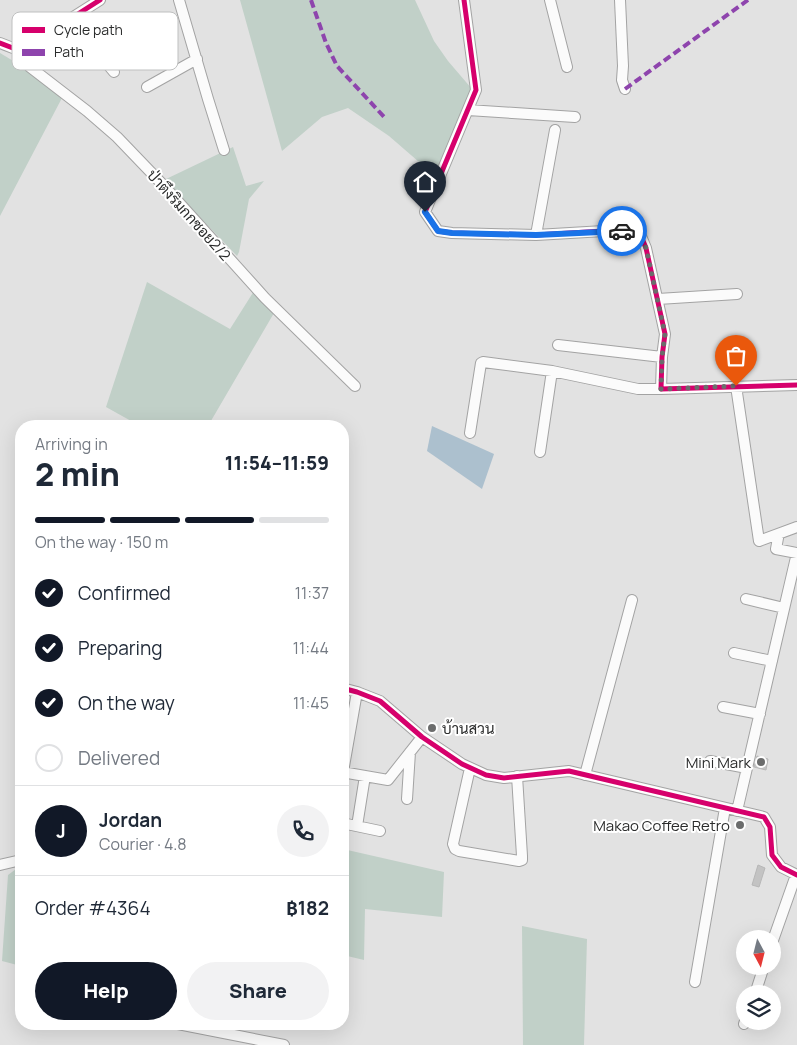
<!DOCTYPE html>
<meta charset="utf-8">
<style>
:root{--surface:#fff;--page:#f2f2f3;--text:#1f2937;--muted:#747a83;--line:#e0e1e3;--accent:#111827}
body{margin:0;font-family:Manrope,Sarabun,sans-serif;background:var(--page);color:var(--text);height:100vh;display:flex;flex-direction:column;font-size:19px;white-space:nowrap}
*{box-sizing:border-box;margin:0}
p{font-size:16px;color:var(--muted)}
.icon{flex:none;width:28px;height:28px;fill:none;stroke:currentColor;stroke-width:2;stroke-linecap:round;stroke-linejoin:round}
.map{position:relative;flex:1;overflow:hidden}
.side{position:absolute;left:15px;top:420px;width:334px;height:610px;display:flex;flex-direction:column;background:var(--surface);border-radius:20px;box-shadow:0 5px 20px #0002}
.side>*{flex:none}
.needle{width:32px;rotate:173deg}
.controls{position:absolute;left:736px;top:930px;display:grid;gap:10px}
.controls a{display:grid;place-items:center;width:45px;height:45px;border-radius:50%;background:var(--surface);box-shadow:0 5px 20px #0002;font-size:25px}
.pin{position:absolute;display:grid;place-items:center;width:42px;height:42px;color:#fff;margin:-51px -21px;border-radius:50% 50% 50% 0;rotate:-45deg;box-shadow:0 0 5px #0007}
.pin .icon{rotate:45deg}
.courier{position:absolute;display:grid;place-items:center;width:50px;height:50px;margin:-25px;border:4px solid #1a73e8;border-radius:50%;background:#fff;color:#222;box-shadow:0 1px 6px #0007}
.headline em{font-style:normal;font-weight:800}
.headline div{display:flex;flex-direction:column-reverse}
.headline{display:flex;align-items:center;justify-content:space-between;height:85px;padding:0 20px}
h1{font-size:32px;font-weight:800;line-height:38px}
.bar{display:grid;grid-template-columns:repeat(4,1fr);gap:8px 5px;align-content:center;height:60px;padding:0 20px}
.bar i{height:6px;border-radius:4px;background:var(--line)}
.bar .current{background:var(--accent)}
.bar p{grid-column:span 4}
.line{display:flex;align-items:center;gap:12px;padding:0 20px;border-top:1px solid var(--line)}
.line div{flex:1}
.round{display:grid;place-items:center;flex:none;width:52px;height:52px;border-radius:26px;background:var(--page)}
ol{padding:0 20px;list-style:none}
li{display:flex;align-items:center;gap:15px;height:55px}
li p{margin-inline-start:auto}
li .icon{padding:5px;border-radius:50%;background:var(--accent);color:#fff;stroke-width:4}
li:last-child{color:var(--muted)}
li i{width:28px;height:28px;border:2px solid var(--line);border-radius:50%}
.cta{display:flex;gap:10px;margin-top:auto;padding:10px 20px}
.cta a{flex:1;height:58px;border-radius:30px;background:var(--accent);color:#fff;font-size:20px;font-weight:800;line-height:58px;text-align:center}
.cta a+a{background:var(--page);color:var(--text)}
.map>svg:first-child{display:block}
.green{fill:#c1d0c8}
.water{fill:#acc0ce}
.building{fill:#c3c3c3;stroke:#b7b7b7}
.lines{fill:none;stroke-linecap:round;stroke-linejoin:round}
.minor-casing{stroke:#a3a3a3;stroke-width:12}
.minor{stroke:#fbfbfb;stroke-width:10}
.quiet{stroke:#8e44ad;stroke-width:4;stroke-dasharray:8 4;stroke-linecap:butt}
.cycleway-casing{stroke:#fff;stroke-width:8}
.cycleway{stroke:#d6006c;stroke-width:5}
.done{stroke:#6b6c6c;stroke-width:5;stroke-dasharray:0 9}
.route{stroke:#1a73e8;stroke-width:6}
.poi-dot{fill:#6b6c6c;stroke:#fff;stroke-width:2}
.labels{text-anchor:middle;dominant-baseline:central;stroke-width:4;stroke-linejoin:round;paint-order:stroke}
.street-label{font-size:15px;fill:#2b2c2c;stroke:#fff}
.poi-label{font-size:15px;fill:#2b2c2c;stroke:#fff;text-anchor:end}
.key{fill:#fff;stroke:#bfc0c0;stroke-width:1}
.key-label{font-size:14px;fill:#2b2c2c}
</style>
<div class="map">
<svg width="797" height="1045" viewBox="0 0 797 1045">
<rect width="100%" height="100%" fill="#e2e2e2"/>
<path class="green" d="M240 0H415L434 41 448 61 472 89 434 175 389 136 348 108 322 117 282 151Z
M0 53 25 68 63 96 0 216Z
M233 147 246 186 264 181 249 199 239 252 237 256 164 180Z
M147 282 230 329 254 291 274 313 208 426H140L106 407Z
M343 849 444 872 442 917 365 909 364 960 343 955Z
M21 868V966L2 961 8 875 16 869Z
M522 926 587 939 584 1045H523Z"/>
<path class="water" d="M432 426 494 454 482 489 427 451Z"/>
<path class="building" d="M757 756 768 759 766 770 754 767Z
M758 865 765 868 759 887 752 885Z"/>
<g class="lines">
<defs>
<path id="minor" d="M179 0 208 99 224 150
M464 0 476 90 425 212 438 231 452 233 536 235 638 229 646 248 665 334 662 357 661 389 797 385
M550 0 567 67
M620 0 623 66 622 80 625 89
M70 19 114 72
M0 43 18 50 26 47 100 0
M18 50 30 67 87 111 117 137 165 187 265 298 355 386
M147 87 197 59
M468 110 575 117
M536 235 555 130
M658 299 737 294
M558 345 662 357
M736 386 759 541 797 527
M470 433 481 363 483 362 552 371 638 389H661
M540 452 552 371
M746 599 784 608
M734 653 772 661
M342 688 357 692 380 701 422 737 462 764 486 775 504 778 569 771 764 817 770 827 772 855 781 867 797 875
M723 707 760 714
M710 761 747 768
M470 768 453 844 455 849 459 851 519 861 522 860V856L517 776
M342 772 388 780 422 737
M343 772 357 692
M585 775 632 600
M407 799 410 752
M737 811 797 553 776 549 778 538
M342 823 380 831
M357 826 365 776
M0 865 21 860
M772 943 796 875
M695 982 725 808
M755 994 764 966
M178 1024 284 1045
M744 1024 745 1021"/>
</defs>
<use href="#minor" class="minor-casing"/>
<use href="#minor" class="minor"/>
<path class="quiet" d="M311 0 326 43 337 66 386 119
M625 89 748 0"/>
<defs>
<path id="cycleway" d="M464 0 476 90 425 212 438 231 452 233 536 235 638 229 646 248 665 334 662 357 661 389 797 385
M0 43 18 50 26 47 100 0
M342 688 357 692 380 701 422 737 462 764 486 775 504 778 569 771 764 817 770 827 772 855 781 867 797 875"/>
</defs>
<use href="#cycleway" class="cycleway-casing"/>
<use href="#cycleway" class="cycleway"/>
</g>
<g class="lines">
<path class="done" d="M622 231 638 229 646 248 665 334 662 357 661 389 736 386"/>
<path class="route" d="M425 212 438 231 452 233 536 235 622 231"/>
</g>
<g class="poi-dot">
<circle cx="432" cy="728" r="5"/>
<circle cx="761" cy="762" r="5"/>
<circle cx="740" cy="825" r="5"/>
</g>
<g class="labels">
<g class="street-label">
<text transform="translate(189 215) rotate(48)">ป่าตึงริมกกซอย2/2</text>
</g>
<g class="poi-label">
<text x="442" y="728" text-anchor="start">บ้านสวน</text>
<text x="751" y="762">Mini Mark</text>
<text x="730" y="825">Makao Coffee Retro</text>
</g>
</g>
<rect x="12" y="12" width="166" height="58" rx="8" class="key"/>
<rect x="22" y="27" width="23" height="6" fill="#d6006c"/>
<rect x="22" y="49" width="23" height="7" fill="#8e44ad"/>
<g class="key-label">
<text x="54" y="35">Cycle path</text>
<text x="54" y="57">Path</text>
</g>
</svg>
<div class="controls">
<a><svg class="needle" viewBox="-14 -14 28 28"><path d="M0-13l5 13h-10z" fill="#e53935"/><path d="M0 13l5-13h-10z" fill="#747a83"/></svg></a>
<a><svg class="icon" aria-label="layers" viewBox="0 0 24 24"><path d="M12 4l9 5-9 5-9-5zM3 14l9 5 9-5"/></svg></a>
</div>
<div class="pin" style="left:736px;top:386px;background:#ea580c"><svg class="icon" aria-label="bag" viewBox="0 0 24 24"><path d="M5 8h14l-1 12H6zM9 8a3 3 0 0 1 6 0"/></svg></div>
<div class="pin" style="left:425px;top:212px;background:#1f2937"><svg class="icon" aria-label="home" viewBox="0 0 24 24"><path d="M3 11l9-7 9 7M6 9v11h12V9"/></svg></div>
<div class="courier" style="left:622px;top:231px"><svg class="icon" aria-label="car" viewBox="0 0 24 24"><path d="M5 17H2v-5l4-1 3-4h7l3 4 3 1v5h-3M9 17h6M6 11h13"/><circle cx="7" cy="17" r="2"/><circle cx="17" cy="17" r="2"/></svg></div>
<section class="side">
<div class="headline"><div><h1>2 min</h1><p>Arriving in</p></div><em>11:54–11:59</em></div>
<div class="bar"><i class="current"></i><i class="current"></i><i class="current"></i><i></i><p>On the way · 150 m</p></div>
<ol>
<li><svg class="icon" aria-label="check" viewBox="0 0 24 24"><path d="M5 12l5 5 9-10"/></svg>Confirmed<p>11:37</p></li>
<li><svg class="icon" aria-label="check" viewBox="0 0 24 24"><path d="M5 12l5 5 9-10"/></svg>Preparing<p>11:44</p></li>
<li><svg class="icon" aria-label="check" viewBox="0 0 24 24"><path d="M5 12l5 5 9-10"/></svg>On the way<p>11:45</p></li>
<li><i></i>Delivered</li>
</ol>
<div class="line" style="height:90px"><b class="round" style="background:var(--accent);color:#fff">J</b><div><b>Jordan</b><p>Courier · 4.8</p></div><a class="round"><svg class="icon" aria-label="phone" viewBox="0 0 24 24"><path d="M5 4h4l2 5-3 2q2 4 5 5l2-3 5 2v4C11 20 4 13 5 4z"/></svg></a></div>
<div class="line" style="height:65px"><div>Order #4364</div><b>฿182</b></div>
<div class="cta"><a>Help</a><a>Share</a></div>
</section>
</div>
